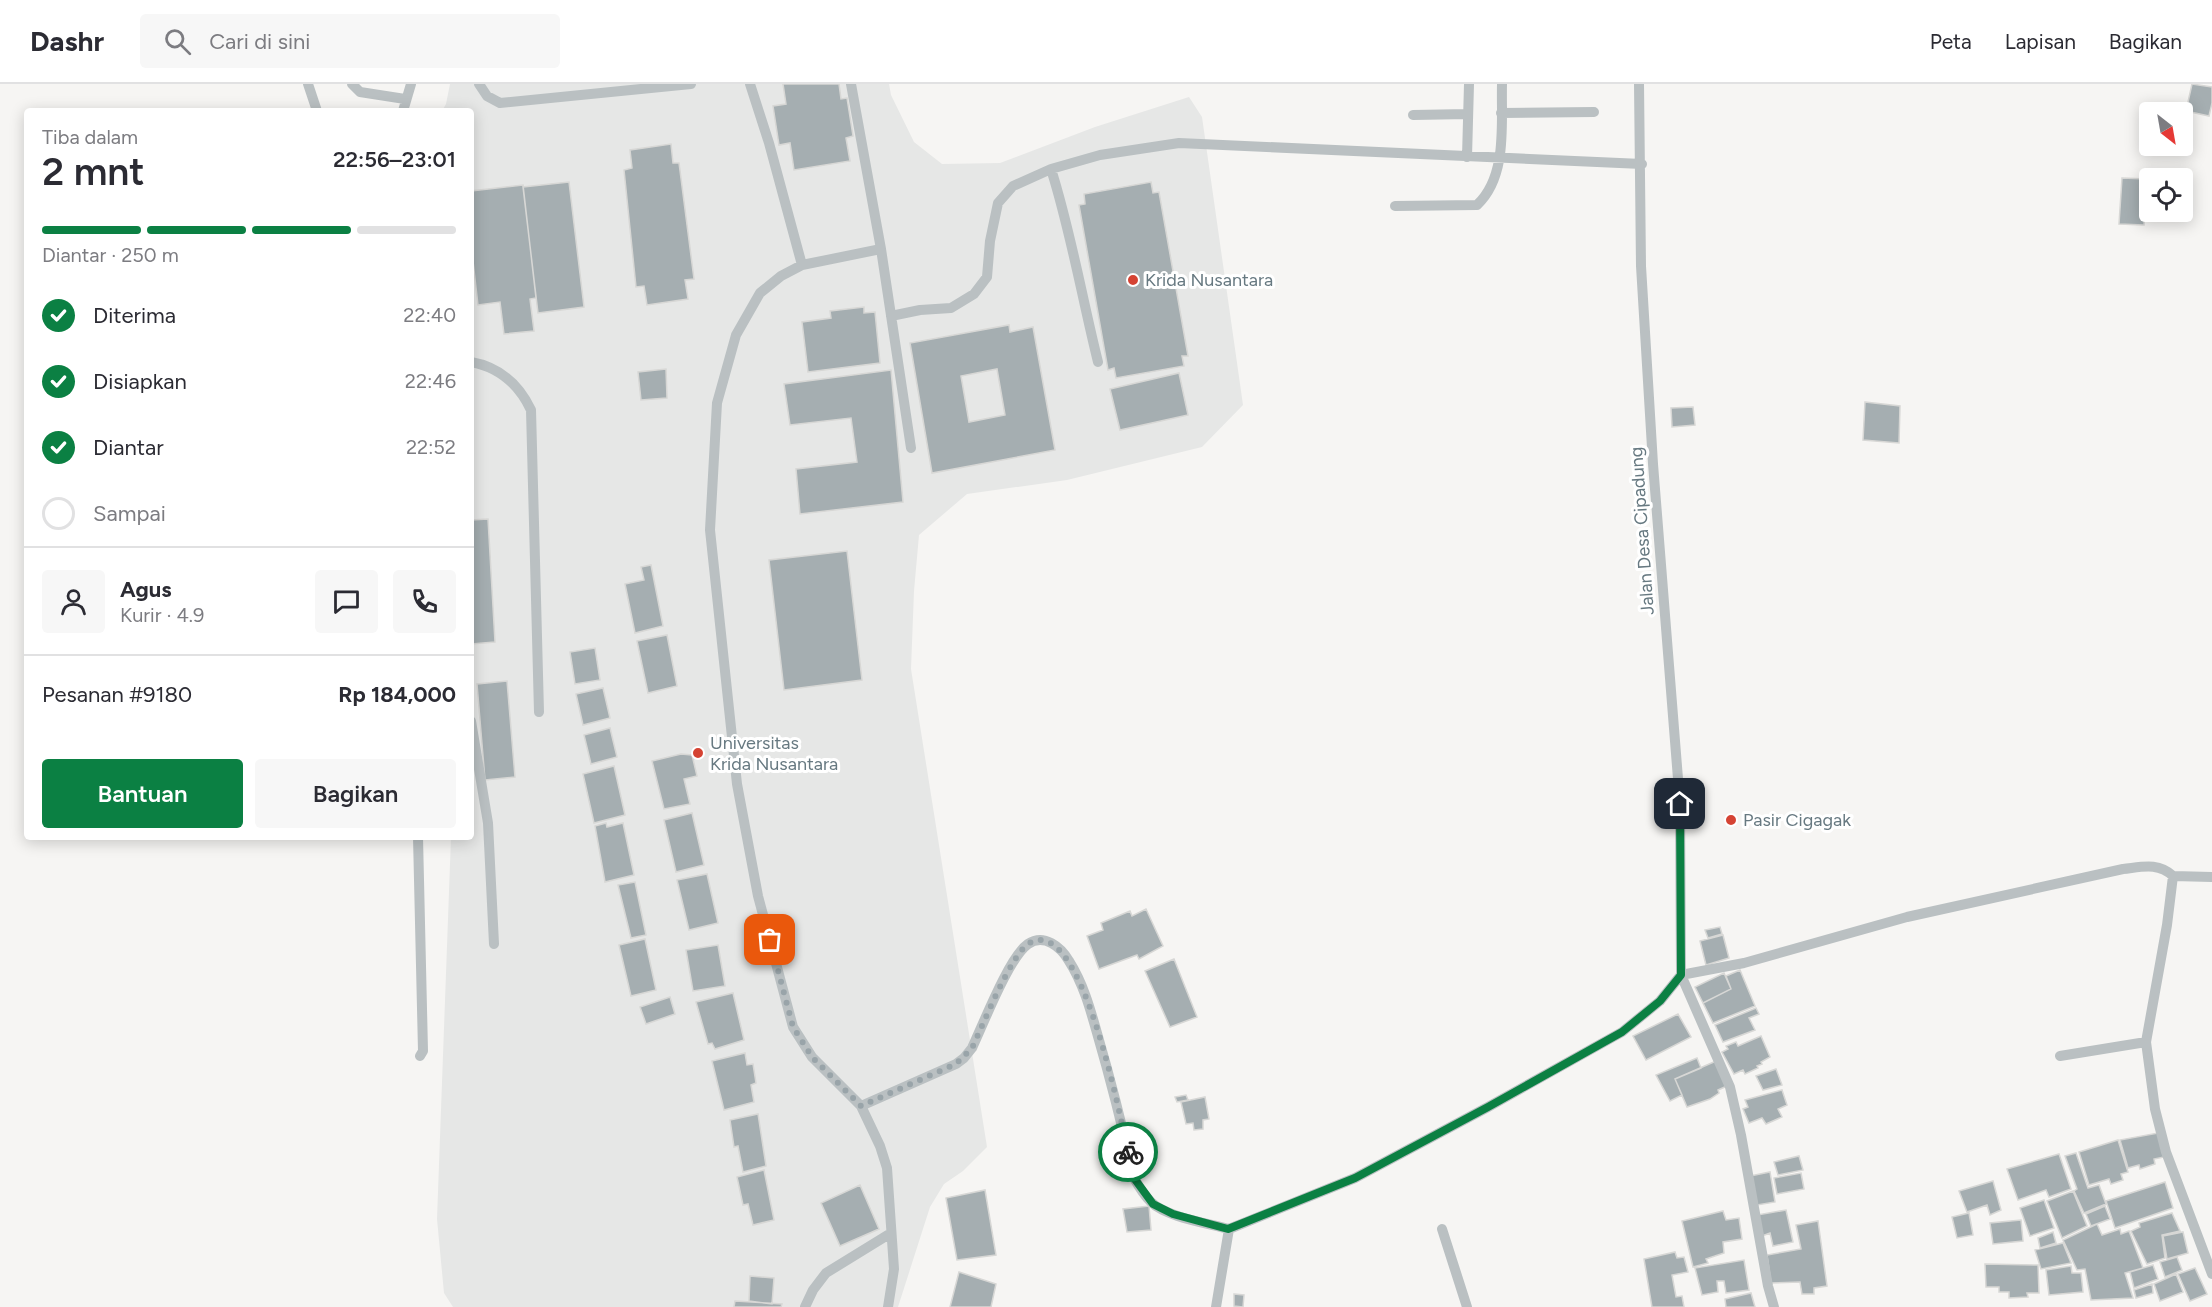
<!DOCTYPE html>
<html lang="id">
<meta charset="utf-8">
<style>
:root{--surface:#fff;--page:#f7f7f7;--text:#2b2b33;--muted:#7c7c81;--line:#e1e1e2;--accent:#0b8043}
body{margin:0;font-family:Figtree,sans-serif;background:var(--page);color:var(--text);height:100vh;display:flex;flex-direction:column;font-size:22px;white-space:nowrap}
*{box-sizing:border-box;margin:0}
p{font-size:20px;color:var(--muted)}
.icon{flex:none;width:33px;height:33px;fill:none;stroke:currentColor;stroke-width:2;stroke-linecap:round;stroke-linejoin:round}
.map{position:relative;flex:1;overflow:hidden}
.details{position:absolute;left:24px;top:24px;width:450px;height:732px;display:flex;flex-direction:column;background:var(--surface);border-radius:6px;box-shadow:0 3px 15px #0003}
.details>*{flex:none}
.needle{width:39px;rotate:149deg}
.buttons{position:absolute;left:2139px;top:18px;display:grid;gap:12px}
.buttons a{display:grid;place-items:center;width:54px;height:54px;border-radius:6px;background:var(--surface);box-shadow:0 3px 15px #0003;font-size:30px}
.pin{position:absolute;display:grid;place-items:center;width:51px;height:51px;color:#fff;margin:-26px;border-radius:12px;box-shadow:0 3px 9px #0006}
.courier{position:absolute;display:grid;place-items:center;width:60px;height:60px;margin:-30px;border:4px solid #0b8043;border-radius:50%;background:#fff;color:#222;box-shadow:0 2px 8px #0007}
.headline em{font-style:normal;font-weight:600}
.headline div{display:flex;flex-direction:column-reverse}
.headline{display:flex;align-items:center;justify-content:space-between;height:102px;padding:0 18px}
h1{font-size:39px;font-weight:600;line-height:45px}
.bar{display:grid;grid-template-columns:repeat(4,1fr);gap:9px 6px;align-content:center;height:72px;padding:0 18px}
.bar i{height:8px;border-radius:4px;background:var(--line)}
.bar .selected{background:var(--accent)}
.bar p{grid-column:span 4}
.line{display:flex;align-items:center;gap:15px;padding:0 18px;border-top:2px solid var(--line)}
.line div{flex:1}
.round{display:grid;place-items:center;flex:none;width:63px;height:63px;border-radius:6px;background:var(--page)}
ol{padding:0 18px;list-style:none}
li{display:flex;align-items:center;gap:18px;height:66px}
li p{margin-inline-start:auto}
li .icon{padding:6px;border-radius:50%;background:var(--accent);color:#fff;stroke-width:4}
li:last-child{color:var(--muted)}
li i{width:33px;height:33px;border:3px solid var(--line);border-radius:50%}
.primary-button{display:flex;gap:12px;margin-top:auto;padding:12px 18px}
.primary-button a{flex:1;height:69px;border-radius:6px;background:var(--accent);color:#fff;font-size:24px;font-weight:600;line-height:69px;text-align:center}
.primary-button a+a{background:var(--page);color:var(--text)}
header{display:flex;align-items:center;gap:36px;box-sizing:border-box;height:84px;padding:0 30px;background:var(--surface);border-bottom:2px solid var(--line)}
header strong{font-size:28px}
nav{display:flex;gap:33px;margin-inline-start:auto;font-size:21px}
.search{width:420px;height:54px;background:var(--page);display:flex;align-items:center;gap:15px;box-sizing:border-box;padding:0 21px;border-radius:6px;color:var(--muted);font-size:22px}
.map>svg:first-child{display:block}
.built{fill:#e6e7e6}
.building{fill:#a5aeb1;stroke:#d7d7d5;stroke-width:1.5;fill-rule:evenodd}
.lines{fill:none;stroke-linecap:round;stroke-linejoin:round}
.minor{stroke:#bac0c2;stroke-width:10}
.done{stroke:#99a4a9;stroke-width:6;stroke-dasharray:0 10.8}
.route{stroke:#0b8043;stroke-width:8}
.poi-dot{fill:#d54333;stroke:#fff;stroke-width:2}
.labels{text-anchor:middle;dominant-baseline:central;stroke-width:6;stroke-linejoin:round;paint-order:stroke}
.poi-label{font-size:18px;fill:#677981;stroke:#fff;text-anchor:start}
.street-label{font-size:18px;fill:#677981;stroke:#fff}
</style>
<header>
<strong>Dashr</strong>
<div class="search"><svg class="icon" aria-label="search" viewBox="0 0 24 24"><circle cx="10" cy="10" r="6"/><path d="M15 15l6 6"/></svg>Cari di sini</div>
<nav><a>Peta</a><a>Lapisan</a><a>Bagikan</a></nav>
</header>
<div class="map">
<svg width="2212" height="1223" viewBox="0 0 2212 1223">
<rect width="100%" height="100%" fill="#f6f5f3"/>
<path class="built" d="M450 0H889L891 11 914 58 942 80 1000 79 1095 43 1189 13 1202 33 1243 321 1202 363 1067 396 967 410 919 451 914 507 911 585 987 1063 963 1087 944 1100 930 1123 898 1223H453L444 1209 437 1135 451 753H471V27H442L446 20Z"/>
<path class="building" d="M783 0H839L841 15 847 14 853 52 846 54 850 77 794 86 790 59 779 61 773 22 786 20Z
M2192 0 2212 3V19L2209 32 2186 27Z
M671 60 673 79H679L694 195 685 196 688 215 647 221 644 202 636 203 624 86 632 84 630 66Z
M2122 94 2146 95 2144 141 2119 140Z
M569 98 584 223 538 229 523 103Z
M1151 98 1153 109 1159 108 1188 272H1182L1184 282 1116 294 1114 284 1108 286 1079 121 1085 120 1084 110Z
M523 101 536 214 530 215 534 247 504 250 500 218 478 221 471 160V107Z
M864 223V229L875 228 880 279 808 288 802 238 831 234 830 227Z
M1009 241 1010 248 1033 243 1055 366 932 389 910 259ZM997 285 1005 331 969 338 961 292Z
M666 285 667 314 641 316 638 288Z
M891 286 903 418 800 430 796 385 857 378 851 334 790 341 784 300Z
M1179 289 1188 331 1120 346 1110 305Z
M1865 318 1900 322 1899 359 1863 356Z
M1693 323 1695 341 1672 343 1671 324Z
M488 435 495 558 471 560V436Z
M847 467 862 596 784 606 769 476Z
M651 481 663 542 635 549 625 500 644 496 641 483Z
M667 551 677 602 648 609 637 557Z
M595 564 600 596 575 600 570 568Z
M507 597 515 693 485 696 477 600Z
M603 604 610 634 583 641 576 610Z
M610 644 617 673 591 680 584 651Z
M681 670 692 671 697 692 684 695 690 720 664 725 652 677Z
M614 682 625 731 594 739 583 690Z
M692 729 704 781 676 788 664 736Z
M606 739 607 743 623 739 634 791 605 798 595 742Z
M707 790 718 839 689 846 677 796Z
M635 798 646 851 631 854 618 801Z
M1146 825 1163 862 1139 875 1137 871 1099 885 1087 852 1103 846 1101 839 1130 827 1132 832Z
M1720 843 1722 850 1708 854 1705 846Z
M1723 851 1729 874 1706 881 1700 857Z
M645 855 656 906 631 912 619 861Z
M718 861 725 902 693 907 686 866Z
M1174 875 1197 933 1170 943 1145 887Z
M1740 886 1755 922 1713 939 1703 919 1731 905 1726 892Z
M1724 889 1731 905 1703 919 1695 903Z
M733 909 744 956 715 965 712 959 708 960 696 918Z
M670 913 675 930 646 940 640 923Z
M1756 924 1759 930 1749 934 1755 946 1723 958 1715 941Z
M1678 930 1691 953 1646 976 1633 952Z
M1761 952 1770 973 1761 978 1762 980 1757 982 1758 984 1745 990 1743 986 1734 990 1722 968 1728 965 1726 962 1736 958 1738 962Z
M745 969 747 981 753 980 756 999 751 1001 754 1018 724 1026 712 977Z
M1697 974 1701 984 1675 995 1682 1011 1670 1017 1656 991Z
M1716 977 1727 1002 1718 1006 1719 1009 1710 1015 1687 1023 1675 995Z
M1776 985 1782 1001 1763 1006 1756 992Z
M1782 1006 1787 1021 1778 1025 1782 1033 1766 1040 1762 1034 1749 1039 1743 1025 1748 1023 1745 1016Z
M1186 1011 1188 1016 1177 1018 1175 1013Z
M1205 1013 1209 1035 1203 1036V1045L1194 1046 1193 1039 1186 1040 1181 1018Z
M758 1030 766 1082 743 1088 738 1062 734 1063 730 1036Z
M2158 1049 2164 1073 2154 1075 2155 1080 2140 1085 2139 1081 2128 1084 2120 1056Z
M2118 1056 2128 1088 2121 1090 2123 1096 2111 1100 2109 1095 2089 1101 2079 1068Z
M2076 1069 2088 1104 2099 1101 2106 1120 2084 1129 2074 1107 2077 1105 2065 1072Z
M2059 1070 2071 1105 2049 1113 2046 1106 2018 1116 2007 1085Z
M1799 1072 1803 1086 1778 1091 1774 1078Z
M764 1086 774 1136 753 1141 748 1120 743 1121 737 1093Z
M1770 1088 1775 1118 1757 1121 1750 1092Z
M1801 1089 1804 1105 1777 1110 1774 1094Z
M1993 1097 2001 1126 1990 1131 1987 1121 1967 1128 1959 1107Z
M2165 1098 2173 1124 2115 1144 2106 1117Z
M860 1101 879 1145 840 1162 821 1119Z
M985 1106 996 1171 957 1176 946 1114Z
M2073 1107 2087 1142 2062 1154 2047 1117Z
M2044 1116 2054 1144 2030 1152 2020 1124Z
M1149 1122 1151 1146 1127 1148 1123 1125Z
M2105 1122 2110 1135 2091 1142 2086 1130Z
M1786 1126 1793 1158 1773 1162 1770 1149 1762 1152 1757 1131Z
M1723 1127 1726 1136 1739 1134 1742 1155 1723 1158 1724 1169 1706 1175 1708 1179 1693 1183 1682 1137Z
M1969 1129 1973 1151 1957 1154 1952 1133Z
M2172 1129 2180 1147 2162 1151 2165 1174 2147 1180 2131 1147 2140 1143 2139 1139Z
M2021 1136 2023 1157 1993 1160 1990 1139Z
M1818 1137 1827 1202 1814 1204V1210H1802L1800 1198 1771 1199 1767 1171 1801 1165 1796 1141Z
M2097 1140 2102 1151 2120 1145 2121 1150 2129 1147 2143 1184 2125 1189 2133 1214 2091 1216 2085 1185 2077 1186 2063 1156Z
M2053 1148 2056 1159 2040 1164 2038 1154Z
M2183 1148 2188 1169 2167 1175 2163 1152Z
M2063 1159 2071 1179 2041 1185 2035 1166Z
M1675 1168 1677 1174 1684 1173 1688 1188 1672 1191 1676 1213 1682 1212 1684 1223H1652L1644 1175Z
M2177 1173 2182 1186 2165 1193 2160 1178Z
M1744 1176 1749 1206 1726 1209 1724 1197H1717L1718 1208 1702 1211 1695 1184Z
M1985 1180 2038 1181 2039 1209H2027L2028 1213 2009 1214V1208H1999V1203H1986Z
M2153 1181 2158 1195 2134 1204 2130 1188Z
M2071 1182 2072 1189H2081L2083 1208 2049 1211 2046 1186Z
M2195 1184 2207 1210 2190 1217 2178 1190Z
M959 1188 996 1200 991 1223H950Z
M2176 1190 2183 1208 2160 1217 2154 1200Z
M750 1192 774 1194 772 1220 749 1217Z
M2152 1200 2153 1209 2136 1214 2134 1206Z
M1751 1209 1755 1223H1726L1725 1215Z
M1234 1210 1244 1211 1243 1223 1234 1222Z
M735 1217 782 1220 781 1223H734Z"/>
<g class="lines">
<path class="minor" d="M308 0 317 27
M352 0 360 8 405 15
M479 0 487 12 500 19 691 0
M750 0 769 59 802 181
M851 0 881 165 911 364
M1639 0 1641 182 1653 380 1680 720 1681 891 1730 1003 1741 1051 1768 1202 1774 1223
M403 27 411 0
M1501 29 1594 28
M1413 31 1468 30
M1467 73 1469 0
M1051 85 1100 71 1179 59 1642 80
M1395 122 1477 121C1508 92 1501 39 1502 0
M891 232 920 226 951 224 974 210 987 193 990 157 998 119 1013 102 1051 85C1071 148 1082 214 1098 278
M471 278C499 283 519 301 531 326L539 628
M471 637 488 739 494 860
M418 753 423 967 420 972
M2173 792 2212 793
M2060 972 2146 958
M861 1022 812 973 793 943 758 812 737 700 710 446 717 319 736 251 760 209 781 192 802 181 881 165
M1442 1145 1467 1223
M805 1223 813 1206 826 1189 891 1149
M888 1223 894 1185 887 1084 880 1062 861 1022 956 980 964 974 972 964C983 941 1009 873 1028 860 1044 849 1061 863 1069 877 1083 899 1090 924 1097 949 1111 997 1123 1045 1134 1094 1139 1103 1144 1111 1151 1118 1166 1133 1207 1139 1229 1145
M1216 1223 1229 1145 1355 1094 1488 1023 1622 948 1660 917 1681 891 1744 879 1907 833 2123 785C2142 783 2158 778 2173 792L2167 841 2146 958 2155 1025 2166 1068 2212 1190"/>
</g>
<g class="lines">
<path class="done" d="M770 856 793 943 812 973 861 1022 956 980 972 964C983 941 1010 873 1028 860 1081 824 1121 1037 1128 1068"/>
<path class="route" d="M1128 1068 1134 1094 1153 1120 1173 1130 1228 1145 1355 1094 1488 1023 1622 948 1660 917 1681 891 1680 720"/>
</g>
<g class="poi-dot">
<circle cx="1133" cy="196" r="6"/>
<circle cx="698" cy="669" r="6"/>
<circle cx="1731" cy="736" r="6"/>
</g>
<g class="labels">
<g class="poi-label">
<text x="1145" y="196">Krida Nusantara</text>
<text x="710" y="659">Universitas<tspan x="710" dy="21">Krida Nusantara</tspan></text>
<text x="1743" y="736">Pasir Cigagak</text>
</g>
<g class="street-label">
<text transform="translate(1642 447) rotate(-94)">Jalan Desa Cipadung</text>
</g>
</g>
</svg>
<div class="buttons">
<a><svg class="needle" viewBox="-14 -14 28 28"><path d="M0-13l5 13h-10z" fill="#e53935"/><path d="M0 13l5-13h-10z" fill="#7c7c81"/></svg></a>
<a><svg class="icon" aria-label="locate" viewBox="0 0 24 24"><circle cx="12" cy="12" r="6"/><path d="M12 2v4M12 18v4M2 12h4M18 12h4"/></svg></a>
</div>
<div class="pin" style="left:770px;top:856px;background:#ea580c"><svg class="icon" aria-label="bag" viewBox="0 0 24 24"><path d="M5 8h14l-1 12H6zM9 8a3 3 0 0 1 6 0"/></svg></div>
<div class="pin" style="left:1680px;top:720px;background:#1f2937"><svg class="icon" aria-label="home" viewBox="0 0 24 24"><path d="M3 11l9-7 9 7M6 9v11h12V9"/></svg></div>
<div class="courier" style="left:1128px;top:1068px"><svg class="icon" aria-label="bike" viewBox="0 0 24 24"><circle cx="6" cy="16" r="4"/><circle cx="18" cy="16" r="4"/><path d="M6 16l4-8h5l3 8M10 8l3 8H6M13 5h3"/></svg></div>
<section class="details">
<div class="headline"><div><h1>2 mnt</h1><p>Tiba dalam</p></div><em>22:56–23:01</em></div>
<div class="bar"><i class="selected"></i><i class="selected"></i><i class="selected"></i><i></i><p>Diantar · 250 m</p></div>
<ol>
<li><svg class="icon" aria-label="check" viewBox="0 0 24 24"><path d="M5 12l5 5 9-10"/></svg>Diterima<p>22:40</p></li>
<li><svg class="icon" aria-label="check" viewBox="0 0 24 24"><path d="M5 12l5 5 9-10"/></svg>Disiapkan<p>22:46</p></li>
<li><svg class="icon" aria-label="check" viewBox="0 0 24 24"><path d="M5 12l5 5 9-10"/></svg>Diantar<p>22:52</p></li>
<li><i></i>Sampai</li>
</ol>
<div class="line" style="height:108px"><a class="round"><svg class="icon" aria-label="person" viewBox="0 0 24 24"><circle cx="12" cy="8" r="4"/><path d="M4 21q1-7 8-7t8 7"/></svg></a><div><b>Agus</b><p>Kurir · 4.9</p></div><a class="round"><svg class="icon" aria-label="chat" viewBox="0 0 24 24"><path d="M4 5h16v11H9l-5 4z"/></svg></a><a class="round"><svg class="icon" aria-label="phone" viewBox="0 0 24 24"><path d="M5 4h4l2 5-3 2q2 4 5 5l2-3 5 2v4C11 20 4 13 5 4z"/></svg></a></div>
<div class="line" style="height:78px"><div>Pesanan #9180</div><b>Rp 184,000</b></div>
<div class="primary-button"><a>Bantuan</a><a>Bagikan</a></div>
</section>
</div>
